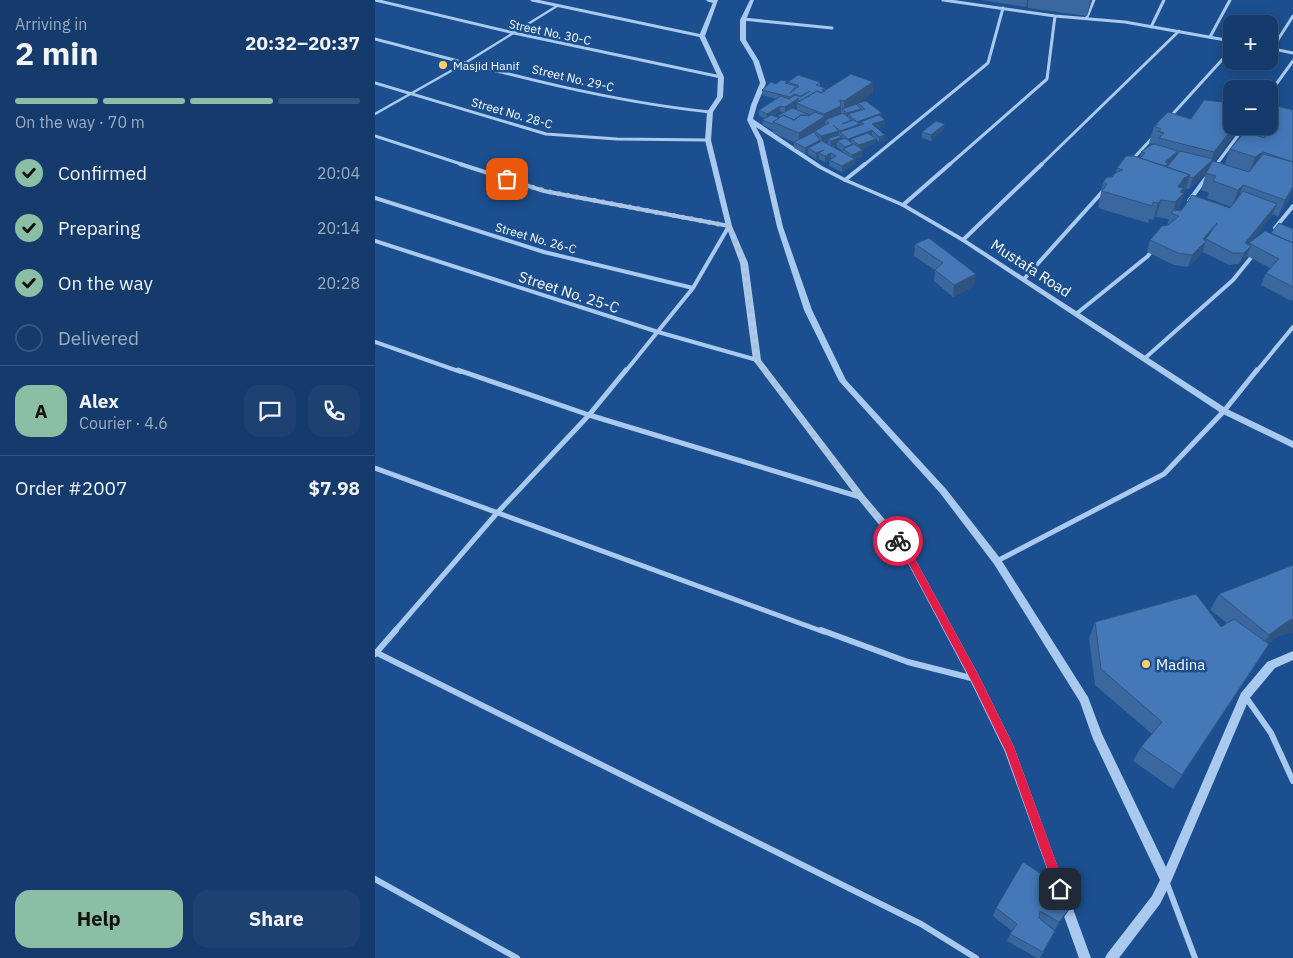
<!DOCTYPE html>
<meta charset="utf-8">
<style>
:root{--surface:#143b6b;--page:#1d4271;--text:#f1f3f6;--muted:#9dadc1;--line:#33557e;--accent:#8abfa5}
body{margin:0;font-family:"IBM Plex Sans",sans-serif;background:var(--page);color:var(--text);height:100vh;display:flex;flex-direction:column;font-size:19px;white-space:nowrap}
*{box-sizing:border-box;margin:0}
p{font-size:16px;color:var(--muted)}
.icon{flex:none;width:28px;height:28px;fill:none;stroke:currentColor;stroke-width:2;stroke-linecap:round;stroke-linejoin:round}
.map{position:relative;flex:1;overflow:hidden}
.sheet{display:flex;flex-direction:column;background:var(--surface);width:375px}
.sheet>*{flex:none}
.controls{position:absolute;left:848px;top:15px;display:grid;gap:10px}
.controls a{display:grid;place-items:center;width:55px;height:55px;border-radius:10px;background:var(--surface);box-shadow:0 2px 12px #0003,0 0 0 1px var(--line);font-size:25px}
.pin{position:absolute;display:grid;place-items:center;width:42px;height:42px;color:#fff;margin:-21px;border-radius:10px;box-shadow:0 2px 8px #0006}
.courier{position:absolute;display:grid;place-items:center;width:50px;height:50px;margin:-25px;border:4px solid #e11d48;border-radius:50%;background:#fff;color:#222;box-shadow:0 1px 6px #0007}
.head em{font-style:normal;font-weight:700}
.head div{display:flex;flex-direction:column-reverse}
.head{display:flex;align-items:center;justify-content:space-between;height:85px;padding:0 15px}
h1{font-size:32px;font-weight:700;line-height:38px}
.bar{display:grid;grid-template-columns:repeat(4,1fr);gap:8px 5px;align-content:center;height:60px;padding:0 15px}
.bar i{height:6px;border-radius:4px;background:var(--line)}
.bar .selected{background:var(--accent)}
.bar p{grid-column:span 4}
.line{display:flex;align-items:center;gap:12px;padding:0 15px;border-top:1px solid var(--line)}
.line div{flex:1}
.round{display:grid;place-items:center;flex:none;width:52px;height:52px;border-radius:15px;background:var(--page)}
ol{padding:0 15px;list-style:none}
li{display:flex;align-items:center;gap:15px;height:55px}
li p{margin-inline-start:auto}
li .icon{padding:5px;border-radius:50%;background:var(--accent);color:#111;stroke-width:4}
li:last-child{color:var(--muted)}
li i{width:28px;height:28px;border:2px solid var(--line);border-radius:50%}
.primary-button{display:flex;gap:10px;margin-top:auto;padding:10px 15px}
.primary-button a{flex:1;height:58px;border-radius:15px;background:var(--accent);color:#111;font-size:20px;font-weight:700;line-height:58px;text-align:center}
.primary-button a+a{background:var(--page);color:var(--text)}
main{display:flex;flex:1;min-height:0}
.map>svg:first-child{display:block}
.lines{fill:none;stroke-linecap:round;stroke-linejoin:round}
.service{stroke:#a9c9ee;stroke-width:2.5}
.minor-far3{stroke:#a9c9ee;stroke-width:3}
.minor-far2{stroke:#a9c9ee;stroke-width:4}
.minor-far1{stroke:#a9c9ee;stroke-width:5}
.minor{stroke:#a9c9ee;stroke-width:6}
.tertiary{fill:#a9c9ee;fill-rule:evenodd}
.wall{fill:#3a679d;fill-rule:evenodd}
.shaded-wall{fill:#305480}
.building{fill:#4478b7;stroke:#305480}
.route{fill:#e11d48}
.done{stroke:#afc1d8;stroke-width:5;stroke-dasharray:0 9}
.poi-dot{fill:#ffd166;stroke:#1b4f8f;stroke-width:2}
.labels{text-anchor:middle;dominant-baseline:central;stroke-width:5;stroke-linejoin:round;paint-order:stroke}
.far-street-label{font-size:12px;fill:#fff;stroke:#1b4f8f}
.far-poi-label{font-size:12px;fill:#fff;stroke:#1b4f8f;text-anchor:start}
.street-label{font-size:15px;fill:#fff;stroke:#1b4f8f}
.poi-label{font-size:15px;fill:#fff;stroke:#1b4f8f;text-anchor:start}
</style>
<main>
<section class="sheet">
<div class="head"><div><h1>2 min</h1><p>Arriving in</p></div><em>20:32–20:37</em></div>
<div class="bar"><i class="selected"></i><i class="selected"></i><i class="selected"></i><i></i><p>On the way · 70 m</p></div>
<ol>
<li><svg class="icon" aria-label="check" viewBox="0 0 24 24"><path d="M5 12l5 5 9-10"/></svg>Confirmed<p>20:04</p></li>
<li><svg class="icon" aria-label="check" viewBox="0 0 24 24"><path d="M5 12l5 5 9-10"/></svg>Preparing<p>20:14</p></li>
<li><svg class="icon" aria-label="check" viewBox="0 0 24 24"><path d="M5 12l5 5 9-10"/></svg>On the way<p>20:28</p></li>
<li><i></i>Delivered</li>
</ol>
<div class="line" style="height:90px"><b class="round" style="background:var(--accent);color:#111">A</b><div><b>Alex</b><p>Courier · 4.6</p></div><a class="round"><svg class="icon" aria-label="chat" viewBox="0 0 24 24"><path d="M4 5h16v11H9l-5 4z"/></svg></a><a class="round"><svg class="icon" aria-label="phone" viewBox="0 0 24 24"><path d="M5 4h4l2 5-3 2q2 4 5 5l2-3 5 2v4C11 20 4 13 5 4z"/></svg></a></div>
<div class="line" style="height:65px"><div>Order #2007</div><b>$7.98</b></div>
<div class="primary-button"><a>Help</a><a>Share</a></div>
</section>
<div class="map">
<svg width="918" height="958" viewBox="0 0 918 958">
<rect width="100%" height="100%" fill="#1b4f8f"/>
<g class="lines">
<path class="service" d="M0 114 90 63 182 6"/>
<path class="minor-far3" d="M0 0 139 33 346 77
M157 0 327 36
M333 0 340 2
M568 0 680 16 750 22 856 41
M712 17 719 0
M368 19 457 28
M776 27 789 0
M835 37 855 0
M0 39C110 68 221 100 335 112
M894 48 918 53
M897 49 918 16
M0 83 171 134 242 139 333 140
M894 94 918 61
M795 117 856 50
M0 136 89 165
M755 162 780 135
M489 165 613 63 628 8
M574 165 672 79 680 16
M666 165 804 31
M841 165 870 126"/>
<path class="minor-far2" d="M85 164 169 191 354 226 318 288 250 372
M839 167 842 164
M470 180 490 164
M0 198 169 252 318 288
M814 201 831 178
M528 205 575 164
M900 228 918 206
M588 240 667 164
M0 241 283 332 382 360
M649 279 729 190
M701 314 773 256 777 250
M0 342 86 372
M769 359 858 280 879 254
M881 372 918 327"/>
<path class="minor-far1" d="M83 370 214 415 485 497
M0 468 449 632
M622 561 789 474 849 411 882 370
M19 632 122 513 214 415 251 370"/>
<path class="minor" d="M446 630 533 662 600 679
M0 652 546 924 601 958
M0 654 21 630
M870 696 896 733 918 781
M0 879 142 958
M791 881 820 958"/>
<path class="tertiary" d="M339 0H343L330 36 349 77 348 97 338 112 336 140 357 226 373 263 386 360 489 495 534 548 604 676 639 747 716 958H704L630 752 596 682 528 554 483 499 378 360 365 263 351 226 330 140 332 112 342 97 343 77 324 36Z
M375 0H379L371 20V40L384 61 391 83 382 105 378 119 447 166 472 179 530 204 590 239 852 409 918 441V448L846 413 586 241 526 206 468 181 443 168 381 127 388 140 408 227 437 310 471 380 571 489 625 558 713 697 727 734 791 867 866 693 892 662 918 651V660L900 668 874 699 795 884 785 904 744 958H730L732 954 777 896 785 880 718 739 705 702 619 564 565 493 464 381 429 310 402 227 382 140 372 120 376 105 385 83 378 61 365 40V20Z"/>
</g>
<path class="wall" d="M606 0H717L712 16 653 8V3L651 7Z
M412 81V84H413V82H445V86L450 88V91L498 93 481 104 482 106 483 103 510 120V126L502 128 510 140 504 142 501 139 500 144 487 149 488 156 480 159V164L467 172 454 166V160L456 159 450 162 444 159V158L441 159 433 154V152L430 154 419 148V142L398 133V130L388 125 387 120 390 118 384 116V110L401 99 387 95V90L401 84ZM422 106V110L418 108ZM405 111 408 113 402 116V118L398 116ZM453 140V144L449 142ZM462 145V147L468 151V152L458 147Z
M918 110V193L903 217 898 214 876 242 896 233 918 229V299L916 301 886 285 891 273 895 268 872 256 871 258 864 264 854 265 828 252 813 267 799 265 772 252 775 240 792 225 794 219 781 217 778 220 774 219 773 223 723 208 728 182 737 177 741 172 742 168 765 158 766 152 779 144 774 143 779 126H780L781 124 816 119 866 126 839 161 850 164 855 149 868 134 871 126ZM831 173 826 190 834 193 832 198 856 207 855 208 803 210 809 193H807L810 191 811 188 814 189Z
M569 129 556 141 547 138V132Z
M554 238 599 286 578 297 559 281 560 270 539 256 540 244Z
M918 565V632L903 636 893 644 884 660 798 789 758 761 766 747 777 734 720 685 714 638 720 622 846 627 852 623 835 610 844 594Z
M686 898 691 914 680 930 674 926 680 931 665 958H662L632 941 637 931 618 916 621 908Z"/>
<path class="shaded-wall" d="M652 0H654L653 3 651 7Z
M716 0H717L712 16 715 1Z
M498 82V93L470 112 469 111V101Z
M424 98 423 100V103H421L422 106 410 113V107Z
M405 106V111L392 119V114Z
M466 106V117L450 120V128L440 131V134L424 145V133L449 117V114Z
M486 109V114H473V118L472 119V113Z
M507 113V119L489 124 485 122V126L465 132V136V131L467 124 477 120V125L482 122Z
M510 120V126L497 130V124Z
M570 124 569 129 556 141V135Z
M859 126H866L835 167 834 170 814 189 818 178 836 160 839 152Z
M497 130V136L476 139V144L473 145V139Z
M464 131V137L453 139V140L447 142 446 136Z
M510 135V140L504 142V137Z
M467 137V143L462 141V145L456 147V141Z
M501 139 500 144 483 151 484 145Z
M445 140V146L433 148V152L430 154V148Z
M449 150 444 153V158L441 159V153Z
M488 150V156L480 159V164L467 172V166L476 160 477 155Z
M803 151 799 162 783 181 790 162Z
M888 152 882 169 874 174 880 157Z
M456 153V159L450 162V156Z
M815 175 810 191 807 193H809L803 210 797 214 803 195 798 204 803 187 809 178Z
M868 185 862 202 857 207 863 190Z
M918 187V193L903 217 910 200Z
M786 200 781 217 778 220 783 203Z
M902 204 897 215 874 245 870 243Z
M842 223 831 239 829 243 831 241 827 253 813 267 817 255 828 239Z
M876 246 871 258 864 264 869 253Z
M601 274 599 286 578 297 579 285Z
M918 619V632L903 636 884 651 894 635 913 621Z
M696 907 691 914 680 930 684 922Z"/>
<path class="building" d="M476 74 498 82 469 101 465 100 466 106 449 114 421 103 442 91 446 93Z
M423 75 445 82 441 85 450 88 447 90 450 91 446 93 442 91 425 101 423 100 424 98 410 107 405 106 392 114 384 110 406 96 414 99 420 95 426 97 435 91 426 96 419 94 415 97 387 90 396 82 401 84 406 80 412 81 410 83 421 86 415 93 424 86 413 82Z
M829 100 856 103V126H859L839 152 784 138 789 133 783 131 786 129 779 126 783 124H781L793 112 816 119Z
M491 101 507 113 482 122 473 114 490 109 483 103Z
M481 104 486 109 472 113 467 109Z
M894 104 918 110V162L888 152 880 157 855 149 870 132 890 138 893 133 870 127 894 126Z
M417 108 435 115H426L419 120 408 115 405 117 402 116Z
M440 112 450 116 424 133 398 122 408 115 419 120 426 115 434 116Z
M468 113 477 120 467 124 479 120 485 124 465 131 458 125 464 131 446 136 440 131 454 123 450 120Z
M396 115 404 118 398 122V124L387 120Z
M504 115 510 120 497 124 510 135 504 137 497 130 473 139 465 132 489 124 485 122Z
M561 121 570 124 556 135 547 132Z
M439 132 445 140 430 148 419 142Z
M493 133 501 139 484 145 476 139Z
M463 135 467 137 456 141 453 139Z
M470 138 478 144 470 147 462 141Z
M447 141 480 159 467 166 454 160 461 156 456 153 450 156 444 153 449 150 441 153 433 148Z
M479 144 488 150 477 155 468 149Z
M780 144 803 151 790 162 793 163 790 166 765 158 770 153 766 152 776 145Z
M805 151 838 159 818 178 814 177 815 175 792 167Z
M888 154 918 162V187L910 200 868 185 863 190 838 181 841 176 831 173 838 161 874 172Z
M751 156H759L815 175 809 178 803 187 809 188 805 192 809 193 800 202 786 200 783 203 778 202 777 206 727 191 732 184 728 182 732 177H737L740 173 748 170 742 168Z
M868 191 902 204 870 243 876 246 869 253H858L831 239 842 223 828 239 831 241 817 255 803 253 775 240 787 226 793 225 804 216 796 213 799 210 806 211 817 195 855 208Z
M904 223 918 229V243L896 233Z
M890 231 918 243V287L891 273 904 259 874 243Z
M554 238 601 274 579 285 560 270 568 263 540 244Z
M918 565V619L913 621 894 635 844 594Z
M821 594 846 627 859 619 894 644 807 775 766 747 787 722 726 669 720 622Z
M648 862 690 889 686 898 696 907 684 922 665 911 664 918 680 931 668 952 635 934 642 924 621 908Z"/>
<path class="route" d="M523 537 534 548 604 676 639 747 691 889 689 893 685 894 681 893 631 752 597 682 528 553 518 541Z"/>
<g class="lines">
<path class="done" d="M132 179 170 191 354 226 369 263 382 360 486 497 523 541"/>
</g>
<g class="poi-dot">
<circle cx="68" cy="65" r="5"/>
<circle cx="771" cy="664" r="5"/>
</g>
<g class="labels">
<g class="far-street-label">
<text transform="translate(175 32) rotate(12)">Street No. 30-C</text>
<text transform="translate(198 78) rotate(13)">Street No. 29-C</text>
<text transform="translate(137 113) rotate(16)">Street No. 28-C</text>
<text transform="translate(161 238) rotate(16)">Street No. 26-C</text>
</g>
<g class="far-poi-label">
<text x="78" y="65">Masjid Hanif</text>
</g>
<g class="street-label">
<text transform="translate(656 268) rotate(33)">Mustafa Road</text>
<text transform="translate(194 292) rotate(18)">Street No. 25-C</text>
</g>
<g class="poi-label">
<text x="781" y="664">Madina</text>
</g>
</g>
</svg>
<div class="controls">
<a>+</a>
<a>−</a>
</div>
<div class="pin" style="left:132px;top:179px;background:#ea580c"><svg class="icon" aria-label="bag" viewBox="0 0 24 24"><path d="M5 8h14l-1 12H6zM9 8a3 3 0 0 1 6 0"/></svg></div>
<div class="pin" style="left:685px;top:889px;background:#1f2937"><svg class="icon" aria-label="home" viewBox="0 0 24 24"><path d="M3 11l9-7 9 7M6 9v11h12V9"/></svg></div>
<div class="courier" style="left:523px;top:541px"><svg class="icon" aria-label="bike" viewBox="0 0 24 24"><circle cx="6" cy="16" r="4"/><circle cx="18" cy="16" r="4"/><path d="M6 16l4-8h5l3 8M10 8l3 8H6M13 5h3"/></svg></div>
</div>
</main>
